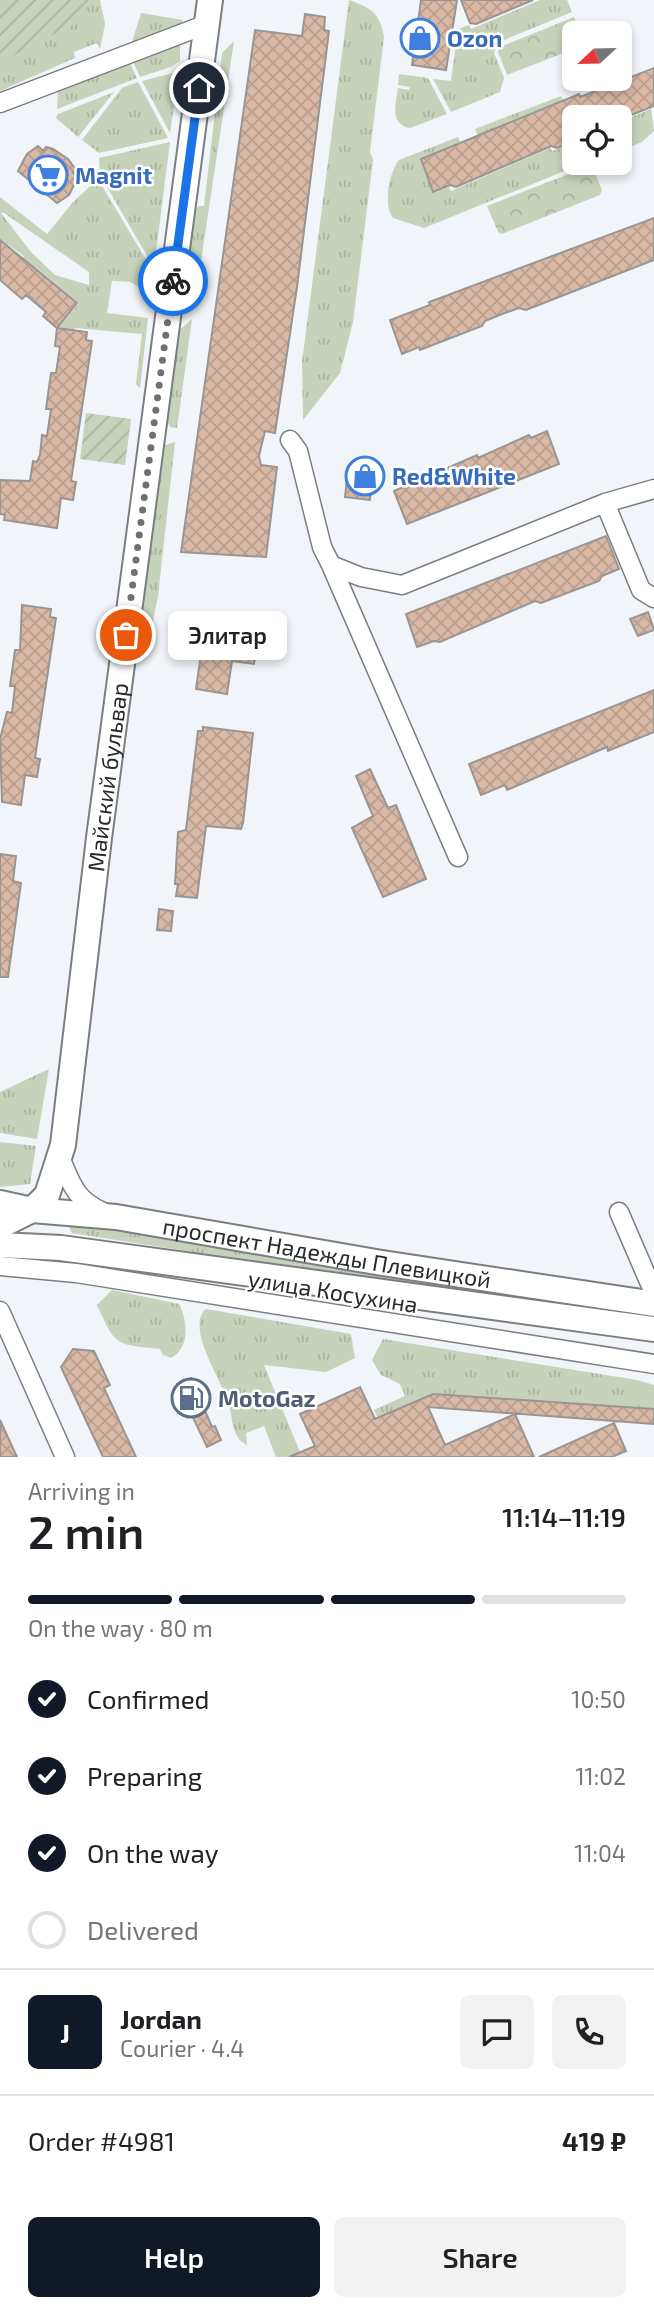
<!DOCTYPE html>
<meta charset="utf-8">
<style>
:root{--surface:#fff;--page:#f2f2f2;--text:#202124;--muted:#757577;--line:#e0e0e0;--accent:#111827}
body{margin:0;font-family:"Exo 2",sans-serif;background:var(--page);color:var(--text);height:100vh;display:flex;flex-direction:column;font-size:26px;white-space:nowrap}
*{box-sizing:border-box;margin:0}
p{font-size:23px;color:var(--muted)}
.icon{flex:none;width:38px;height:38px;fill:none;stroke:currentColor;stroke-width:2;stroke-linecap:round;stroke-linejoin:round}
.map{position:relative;height:1457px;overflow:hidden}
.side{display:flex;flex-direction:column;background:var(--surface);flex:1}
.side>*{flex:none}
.needle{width:46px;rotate:248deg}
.fabs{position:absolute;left:562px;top:21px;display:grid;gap:14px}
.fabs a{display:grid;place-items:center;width:70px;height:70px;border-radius:10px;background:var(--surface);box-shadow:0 4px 10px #0003;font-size:35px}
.pin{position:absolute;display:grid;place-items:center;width:60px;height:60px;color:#fff;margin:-30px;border:4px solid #fff;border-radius:50%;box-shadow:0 2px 7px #0007}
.courier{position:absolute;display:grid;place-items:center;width:70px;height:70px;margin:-35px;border:5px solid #1a73e8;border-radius:50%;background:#fff;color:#222;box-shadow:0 2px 9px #0007}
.bubble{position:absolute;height:49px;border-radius:10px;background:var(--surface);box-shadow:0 4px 10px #0003;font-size:23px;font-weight:600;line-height:49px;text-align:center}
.summary em{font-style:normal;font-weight:600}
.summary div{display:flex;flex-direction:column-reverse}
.summary{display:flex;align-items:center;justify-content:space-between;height:119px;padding:0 28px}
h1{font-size:46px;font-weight:600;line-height:52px}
.bar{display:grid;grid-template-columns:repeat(4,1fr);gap:10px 7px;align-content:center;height:84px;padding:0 28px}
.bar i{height:9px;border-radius:5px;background:var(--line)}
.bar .selected{background:var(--accent)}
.bar p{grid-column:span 4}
.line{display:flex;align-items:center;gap:18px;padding:0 28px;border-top:2px solid var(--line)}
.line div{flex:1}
.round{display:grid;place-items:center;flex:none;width:74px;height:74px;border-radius:10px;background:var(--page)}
ol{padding:0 28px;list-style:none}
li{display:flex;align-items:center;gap:21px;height:77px}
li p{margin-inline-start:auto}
li .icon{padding:7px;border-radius:50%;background:var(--accent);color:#fff;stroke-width:4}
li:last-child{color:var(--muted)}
li i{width:38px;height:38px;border:4px solid var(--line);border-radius:50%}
.action{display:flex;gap:14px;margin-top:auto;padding:14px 28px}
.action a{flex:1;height:80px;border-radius:10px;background:var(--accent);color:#fff;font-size:28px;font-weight:600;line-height:80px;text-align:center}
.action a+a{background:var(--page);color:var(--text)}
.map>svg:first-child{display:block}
.grass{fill:url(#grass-tufts);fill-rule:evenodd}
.park{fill:url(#park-crowns)}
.garden{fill:url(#garden-furrows)}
.building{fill:url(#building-cross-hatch);stroke:#999593;stroke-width:2}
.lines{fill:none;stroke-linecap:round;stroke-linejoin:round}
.street-casing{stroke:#7b7e81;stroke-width:21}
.secondary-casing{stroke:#7b7e81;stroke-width:28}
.street{stroke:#fff;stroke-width:18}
.secondary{stroke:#fff;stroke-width:24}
.done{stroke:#6e7072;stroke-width:7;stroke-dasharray:0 12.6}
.route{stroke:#1a73e8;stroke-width:9}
.labels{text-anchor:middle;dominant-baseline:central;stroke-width:5;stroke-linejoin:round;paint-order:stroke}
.shop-label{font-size:23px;font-weight:bold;fill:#366cbe;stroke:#fff;text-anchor:start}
.street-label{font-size:23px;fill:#27292a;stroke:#fff}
.service-label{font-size:23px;font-weight:bold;fill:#4e5e75;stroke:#fff;text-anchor:start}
</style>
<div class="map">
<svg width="654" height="1457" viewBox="0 0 654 1457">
<defs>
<pattern id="grass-tufts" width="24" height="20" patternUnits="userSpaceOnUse" patternTransform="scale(1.75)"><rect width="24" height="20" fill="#c6d2ba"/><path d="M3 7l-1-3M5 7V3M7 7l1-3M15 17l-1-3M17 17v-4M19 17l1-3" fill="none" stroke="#aab4a0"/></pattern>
<pattern id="park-crowns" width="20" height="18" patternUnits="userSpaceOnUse" patternTransform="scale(1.75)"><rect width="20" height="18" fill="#c6d2ba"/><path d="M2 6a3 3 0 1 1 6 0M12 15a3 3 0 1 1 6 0" fill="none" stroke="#aab4a0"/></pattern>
<pattern id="garden-furrows" width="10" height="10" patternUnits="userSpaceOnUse" patternTransform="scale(1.75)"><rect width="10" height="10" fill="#c6d2ba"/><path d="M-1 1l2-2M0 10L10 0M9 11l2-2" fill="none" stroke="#aab4a0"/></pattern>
<pattern id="building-cross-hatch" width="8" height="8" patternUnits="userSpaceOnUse" patternTransform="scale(1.75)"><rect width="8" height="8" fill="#d9b8a5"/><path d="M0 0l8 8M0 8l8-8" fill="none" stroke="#ba9e8e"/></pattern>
</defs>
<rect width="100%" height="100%" fill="#f1f4f8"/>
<path class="grass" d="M0 0H100L105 24 100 49 97 43 74 52 75 58 0 91Z
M349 0C371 8 380 13 384 37L370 152 373 160 353 322 340 373 303 420 302 362Z
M540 0H567L572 12 499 42 494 53 504 78 500 92 451 112 433 79 451 81 458 29 469 25 471 29Z
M141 13 183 20 181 25 132 42Z
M234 41 195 301 181 289 192 212 199 206H204L222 53Z
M176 44H180V61L171 67 140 77 132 60Z
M129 61 137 78 57 109 58 89Z
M173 73 178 79 170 133 142 81Z
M399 74 428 78 447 114 410 128C389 124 396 104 398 88L409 90 410 87 398 85Z
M138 82 168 138 99 153 82 140 122 88Z
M114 92 78 137 56 118 58 114Z
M561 96 564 102 478 136 475 129Z
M651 109 654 131 642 142 620 151 621 121Z
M458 137 460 142 420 159 433 193 449 187 451 191 550 148 552 151 574 143V163H584L424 228 393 218C383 205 389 172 399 160Z
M170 142 154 268 100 175 99 158Z
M98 179 154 273 150 293 130 282 112 281 107 313 148 318 140 388 136 384 142 334 75 328 74 331 59 327 79 303 35 267 32 270 21 261 24 256 0 239V197L47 234 74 201ZM1 213H4L89 272V285L55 275 31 252Z
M192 319 177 428 170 427 165 418 177 332Z
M175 442 158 596 149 640 139 633 163 446Z
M49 1069 37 1139 0 1133V1092Z
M0 1142 36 1146 30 1184 0 1187Z
M68 1225 101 1228 636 1315 370 1280 72 1233Z
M112 1290 179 1304C188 1321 190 1348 171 1358L163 1355 160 1349C115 1344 116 1347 97 1305Z
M206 1309 351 1334 355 1358 326 1372 264 1365 300 1452 289 1457H276L264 1426 246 1433 247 1445C230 1437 233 1415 228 1401 221 1380 185 1326 206 1309Z
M383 1339 637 1380 654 1385V1409L433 1394 378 1418 374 1410 405 1396 400 1384 381 1375 372 1360Z"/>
<path class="park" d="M574 17 581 33H574V49L507 75 498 52 500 47Z
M589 166H592L602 190 600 195 502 234 498 232 487 206Z"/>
<path class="garden" d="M8 0H88L89 4 68 30 49 36 0 63V8Z
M86 413 131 419 125 465 80 459Z"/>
<path class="building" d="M421 0H457L446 70 412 65Z
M461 0H533L476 24 470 23Z
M305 14 325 17 324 30 329 31 297 287 275 433 265 431 259 456 261 465 277 467 266 557 181 552 255 30 302 36Z
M654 68V106L626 117H574V141L557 148 551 146 456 187 450 185 433 192 421 159 579 94 580 97Z
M38 146 43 151 46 147 53 149 68 159 76 170 73 173 78 177 69 195 57 203 18 171 27 154Z
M654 218V260L526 310 519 308 502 314 485 321 482 326 420 350 419 347 402 354 390 320 430 305 429 302Z
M0 240 77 303 57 328 43 316 46 312 26 295 22 299 0 280Z
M57 328 87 332 86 340 92 341 71 481 76 482 73 500 61 498 57 528 4 520 5 515 0 514V480L30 481 33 461 37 462 40 455 42 435 47 436 51 409H46L51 373H56L60 347 55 346Z
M547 431 559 464 407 524 394 491 477 455 478 458 529 435 531 438Z
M348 469 373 471 370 500 345 497Z
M606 536 619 569 602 576 599 581 541 603 535 601 440 642 434 641 417 647 406 614Z
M22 605 51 609 50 617 56 618 35 758 40 759 37 777 25 775 21 805 2 802 0 739 7 712 12 713 15 686H10L15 650H20Z
M648 612 654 630 638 636 630 619Z
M213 618 238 622 236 631 259 634 254 664 232 661 227 694 196 689 205 626 212 627Z
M654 690V732L608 751 607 747 507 790 505 785 481 795 469 764Z
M203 727 253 733 243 823 241 829 206 826 197 898 176 896 178 884H175L178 832 186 830 198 731H203Z
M370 769 388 808 396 805 426 879 383 897 352 828 373 816 356 776Z
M0 854 16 856 13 881 21 883 8 977H0Z
M159 909 173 911 171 931 157 930Z
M73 1349 94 1351 110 1385 104 1388 136 1457H103L61 1367Z
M191 1378 212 1427 215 1426 221 1440 207 1447 177 1384Z
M360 1387 375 1419 433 1394 654 1409V1424L428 1407 445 1445 515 1414 534 1457H289L315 1446 300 1414Z
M0 1420 17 1457H0Z
M614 1423 626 1451 612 1457H539Z"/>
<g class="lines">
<defs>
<path id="street" d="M0 103 207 24
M290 440 298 451 322 547 331 565 361 577 402 585 605 503 654 489
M605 503 641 590 654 598
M331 565 458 857
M60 1157C71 1183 75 1200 103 1212
M619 1212 654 1293
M0 1266 76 1273 654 1364
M0 1311 65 1457"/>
<g id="secondary">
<path id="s1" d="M0 1203 32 1210 116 1217 382 1263 654 1304"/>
<path id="s2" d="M0 1226 32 1210 47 1195 63 1145 99 838 210 0"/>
<path d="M0 1245 61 1248 654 1329"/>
</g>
</defs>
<use href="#street" class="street-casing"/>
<use href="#secondary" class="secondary-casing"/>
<use href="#street" class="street"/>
<use href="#secondary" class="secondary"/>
</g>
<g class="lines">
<path class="done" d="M126 635 173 281"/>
<path class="route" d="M173 281 199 88"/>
</g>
<defs>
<symbol id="shop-ring" viewBox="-11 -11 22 22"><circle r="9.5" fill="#fff" stroke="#3f7fe0" stroke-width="1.5"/><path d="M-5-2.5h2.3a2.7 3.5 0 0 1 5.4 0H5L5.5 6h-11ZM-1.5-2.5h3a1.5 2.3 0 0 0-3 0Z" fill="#3f7fe0"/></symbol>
<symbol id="supermarket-ring" viewBox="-11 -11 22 22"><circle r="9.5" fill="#fff" stroke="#3f7fe0" stroke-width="1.5"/><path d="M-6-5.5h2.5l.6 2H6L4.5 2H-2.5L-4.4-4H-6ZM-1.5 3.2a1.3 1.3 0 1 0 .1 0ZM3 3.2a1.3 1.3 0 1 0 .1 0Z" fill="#3f7fe0"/></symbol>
<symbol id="fuel-ring" viewBox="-11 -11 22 22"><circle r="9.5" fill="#fff" stroke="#5c6f8a" stroke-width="1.5"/><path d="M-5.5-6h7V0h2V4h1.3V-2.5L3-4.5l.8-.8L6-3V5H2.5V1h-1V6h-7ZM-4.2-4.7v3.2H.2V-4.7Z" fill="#5c6f8a"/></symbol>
</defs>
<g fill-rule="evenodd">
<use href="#shop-ring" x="398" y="16" width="44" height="44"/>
<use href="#supermarket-ring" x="26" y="153" width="44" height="44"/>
<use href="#shop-ring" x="343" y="454" width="44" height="44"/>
<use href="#fuel-ring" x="169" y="1376" width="44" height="44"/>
</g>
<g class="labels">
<g class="shop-label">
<text x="447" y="38">Ozon</text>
<text x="75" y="175">Magnit</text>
<text x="392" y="476">Red&amp;White</text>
</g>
<g class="street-label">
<text stroke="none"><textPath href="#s2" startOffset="480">Майский бульвар</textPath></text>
<text stroke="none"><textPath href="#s1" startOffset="331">проспект Надежды Плевицкой</textPath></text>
<text transform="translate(333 1291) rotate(9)">улица Косухина</text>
</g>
<g class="service-label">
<text x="218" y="1398">MotoGaz</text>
</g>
</g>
</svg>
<div class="fabs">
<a><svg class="needle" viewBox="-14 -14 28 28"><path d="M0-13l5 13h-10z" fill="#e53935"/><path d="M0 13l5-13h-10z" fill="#757577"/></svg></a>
<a><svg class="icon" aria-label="locate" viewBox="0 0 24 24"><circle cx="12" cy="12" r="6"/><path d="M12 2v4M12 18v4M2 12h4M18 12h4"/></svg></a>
</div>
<div class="pin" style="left:126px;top:635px;background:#ea580c"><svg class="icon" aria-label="bag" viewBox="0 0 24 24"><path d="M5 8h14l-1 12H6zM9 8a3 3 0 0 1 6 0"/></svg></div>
<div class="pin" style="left:199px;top:88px;background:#1f2937"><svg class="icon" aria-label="home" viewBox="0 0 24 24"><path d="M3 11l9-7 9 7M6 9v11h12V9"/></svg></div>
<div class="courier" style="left:173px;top:281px"><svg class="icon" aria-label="bike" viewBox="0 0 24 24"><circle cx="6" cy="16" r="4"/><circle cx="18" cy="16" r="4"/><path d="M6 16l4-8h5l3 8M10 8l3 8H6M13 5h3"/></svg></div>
<div class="bubble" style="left:168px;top:611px;width:119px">Элитар</div>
</div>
<section class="side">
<div class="summary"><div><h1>2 min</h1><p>Arriving in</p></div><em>11:14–11:19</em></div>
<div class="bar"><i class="selected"></i><i class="selected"></i><i class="selected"></i><i></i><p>On the way · 80 m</p></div>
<ol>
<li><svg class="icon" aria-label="check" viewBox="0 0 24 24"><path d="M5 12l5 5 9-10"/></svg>Confirmed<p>10:50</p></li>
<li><svg class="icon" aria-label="check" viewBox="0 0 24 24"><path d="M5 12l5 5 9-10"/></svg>Preparing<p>11:02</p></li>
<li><svg class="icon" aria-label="check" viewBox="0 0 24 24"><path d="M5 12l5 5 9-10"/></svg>On the way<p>11:04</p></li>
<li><i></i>Delivered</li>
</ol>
<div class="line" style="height:126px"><b class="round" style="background:var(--accent);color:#fff">J</b><div><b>Jordan</b><p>Courier · 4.4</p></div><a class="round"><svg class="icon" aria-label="chat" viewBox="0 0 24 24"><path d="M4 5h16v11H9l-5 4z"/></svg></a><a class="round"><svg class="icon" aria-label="phone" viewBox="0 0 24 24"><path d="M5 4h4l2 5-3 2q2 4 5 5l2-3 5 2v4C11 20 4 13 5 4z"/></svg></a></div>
<div class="line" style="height:91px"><div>Order #4981</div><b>419 ₽</b></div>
<div class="action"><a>Help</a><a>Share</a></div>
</section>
